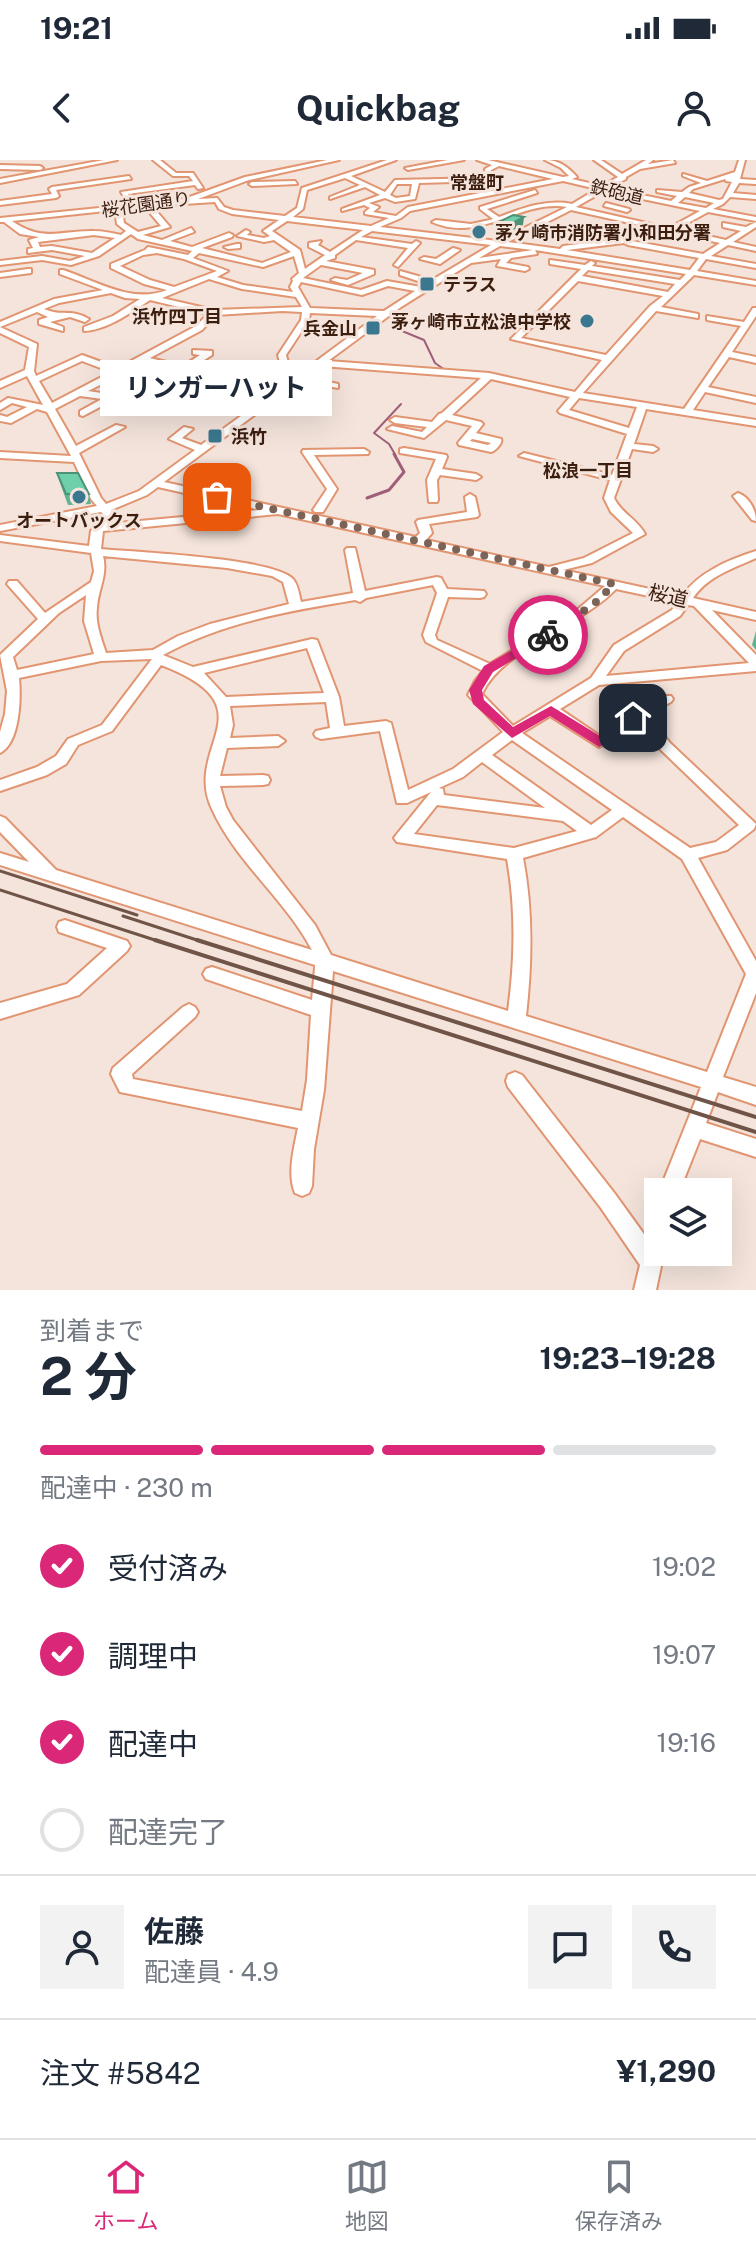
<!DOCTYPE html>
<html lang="ja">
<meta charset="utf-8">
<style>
:root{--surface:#fff;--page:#f2f2f3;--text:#1f2937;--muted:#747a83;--line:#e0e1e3;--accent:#db2777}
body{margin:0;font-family:"Public Sans","Noto Sans JP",sans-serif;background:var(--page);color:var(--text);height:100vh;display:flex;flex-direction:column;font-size:30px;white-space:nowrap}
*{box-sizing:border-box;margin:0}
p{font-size:26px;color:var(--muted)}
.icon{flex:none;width:44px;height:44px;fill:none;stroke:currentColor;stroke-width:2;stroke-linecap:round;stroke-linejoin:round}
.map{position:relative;height:1130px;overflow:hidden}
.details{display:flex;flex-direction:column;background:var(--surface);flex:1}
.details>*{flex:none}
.tools{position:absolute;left:644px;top:1018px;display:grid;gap:16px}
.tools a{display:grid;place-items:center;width:88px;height:88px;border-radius:0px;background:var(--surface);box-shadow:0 8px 32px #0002;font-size:40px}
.pin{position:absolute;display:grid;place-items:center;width:68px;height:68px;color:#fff;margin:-34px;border-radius:16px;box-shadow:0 4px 12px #0006}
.courier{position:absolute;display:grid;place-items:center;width:80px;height:80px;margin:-40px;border:6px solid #db2777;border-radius:50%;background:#fff;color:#222;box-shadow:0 2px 10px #0007}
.bubble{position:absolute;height:56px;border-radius:0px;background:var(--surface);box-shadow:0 8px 32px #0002;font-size:26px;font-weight:700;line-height:56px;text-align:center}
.head em{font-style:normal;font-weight:700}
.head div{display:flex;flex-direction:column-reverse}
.head{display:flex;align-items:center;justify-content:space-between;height:136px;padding:0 40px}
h1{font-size:52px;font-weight:700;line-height:60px}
.bar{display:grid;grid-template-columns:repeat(4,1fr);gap:12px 8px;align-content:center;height:96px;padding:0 40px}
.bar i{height:10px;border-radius:6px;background:var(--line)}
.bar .current{background:var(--accent)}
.bar p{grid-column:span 4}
.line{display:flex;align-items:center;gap:20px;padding:0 40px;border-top:2px solid var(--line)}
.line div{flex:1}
.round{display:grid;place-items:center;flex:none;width:84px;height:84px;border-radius:0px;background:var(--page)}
ol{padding:0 40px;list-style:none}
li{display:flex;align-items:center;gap:24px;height:88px}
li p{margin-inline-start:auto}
li .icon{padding:8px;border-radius:50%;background:var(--accent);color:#fff;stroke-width:4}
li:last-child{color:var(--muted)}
li i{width:44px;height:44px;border:4px solid var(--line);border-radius:50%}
.status{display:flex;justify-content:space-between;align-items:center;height:56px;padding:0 40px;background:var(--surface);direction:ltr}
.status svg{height:22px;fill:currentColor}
header{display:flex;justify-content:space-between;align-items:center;height:104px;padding:0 40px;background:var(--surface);font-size:36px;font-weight:700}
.menu{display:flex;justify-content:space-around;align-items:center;height:112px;border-top:2px solid var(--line);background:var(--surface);font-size:22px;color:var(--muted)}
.menu a{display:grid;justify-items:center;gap:4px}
.menu .current{color:var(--accent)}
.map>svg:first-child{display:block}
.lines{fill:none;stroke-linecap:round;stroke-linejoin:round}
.stream-far1{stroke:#9f5f79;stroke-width:2}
.stream{stroke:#9f5f79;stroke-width:3}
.minor-casing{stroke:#e29571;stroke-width:4}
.minor{fill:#fff;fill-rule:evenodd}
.rail-far1{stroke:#6f5447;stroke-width:3}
.rail{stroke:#6f5447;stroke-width:4}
.wall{fill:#5fb392}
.shaded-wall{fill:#4d9277}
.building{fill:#6ed0aa;stroke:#4d9277;stroke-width:2}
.route{fill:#db2777}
.done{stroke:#7c6357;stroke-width:8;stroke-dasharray:0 14.4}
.poi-dot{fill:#3b778e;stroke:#f4e4dc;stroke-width:3}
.labels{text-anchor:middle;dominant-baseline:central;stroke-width:6;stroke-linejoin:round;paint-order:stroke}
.far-neighbourhood-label{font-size:18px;font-weight:bold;fill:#3c1e0f;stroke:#f4e4dc}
.far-street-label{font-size:18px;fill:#3c1e0f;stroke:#f4e4dc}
.far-poi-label{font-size:18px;font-weight:bold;fill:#3c1e0f;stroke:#f4e4dc;text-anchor:start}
.street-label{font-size:20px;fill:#3c1e0f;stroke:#f4e4dc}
</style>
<div class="status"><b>19:21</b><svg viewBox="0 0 49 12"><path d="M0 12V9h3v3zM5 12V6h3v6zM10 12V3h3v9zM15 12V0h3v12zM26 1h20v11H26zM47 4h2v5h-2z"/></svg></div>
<header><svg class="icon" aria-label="back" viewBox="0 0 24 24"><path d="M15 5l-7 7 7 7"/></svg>Quickbag<svg class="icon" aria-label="person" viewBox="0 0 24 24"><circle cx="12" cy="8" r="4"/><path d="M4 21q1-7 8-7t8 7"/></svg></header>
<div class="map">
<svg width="756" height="1130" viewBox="0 0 756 1130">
<rect width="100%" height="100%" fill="#f4e4dc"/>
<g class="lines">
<path class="stream-far1" d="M407 157 402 171 424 180 435 203 445 210
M396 296 389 284 374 273 401 244"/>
<path class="stream" d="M367 338 389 330 404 312 394 294"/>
<defs>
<path id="minor" d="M104 0H117L0 23V19Z
M153 0H160L176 13H193L203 28 198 29 195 25 128 34 135 44 184 39 245 17 327 0H339L249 20 198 39 217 38 224 47 233 50 285 56 297 48 302 28 387 0H396L351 16 385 32 395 20 486 18 485 9 492 5 477 0H488L563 17 569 16 561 8 545 0C559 0 568 7 577 17L572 19 602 26 618 17 594 0H601L622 14 646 0H653L648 4 673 0 675 3 640 9 626 17V19L608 28 671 41 677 36 657 32V30L682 32 689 27 701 23 683 16V14L707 21 735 12 739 0H745L740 19 756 20V24L739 23 733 33 756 35V39L730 37 723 44 713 49 756 57V61L708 52 677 69 726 80 741 71 723 67V63L746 67 756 62V67L733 82 756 87V91L728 85 711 96 756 104V108L706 99 697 111 756 121V125L694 115 661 147 698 154V158L656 151 583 233 684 249 741 166 707 160V156L744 162 753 148H756V156L732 192 756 197V203L729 197 708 227 756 237V243L705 232 693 250 756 260V266L646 249 634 284 653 286 658 289 653 292 632 289 614 338C621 353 637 359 645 374L592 403 563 410 682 436C699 412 728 400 756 391V398C732 409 708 416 693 438L756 452V460L712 450 756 495V511L599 525 560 549 600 576 627 562 625 560 632 549 661 536H671L673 539 671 542 640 558 652 561 670 583 756 664 754 669 727 690 698 698 756 801V833L723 917 756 927V945L718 932 706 963 756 979V997L700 979 679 1032H659L701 927 333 811 324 930 314 989 312 1026 309 1033 302 1036 295 1033C287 1014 294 988 298 968L120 932 111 914 113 908 183 847 189 844 195 847 198 852 195 857 132 914 133 919 302 951 307 920 311 855 206 819 203 814 206 809 212 807 312 840 315 808V805L0 705V693L29 702 0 672V656L5 658 56 710 312 790C285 739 236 702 212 649 182 585 273 548 161 505L112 571 78 585 66 604 47 615 0 631V620L37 607 56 596 68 579 102 565 152 499 101 501 19 518C21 538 20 583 0 593V572L5 554 7 531 0 495 38 459 7 424 9 421H17L45 453 91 422 94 411 91 393 0 381V375L89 386 91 371 103 354 101 352 0 371V365L97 346 91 339 74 302 0 298V292L71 296 47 252 37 249 11 263 0 261V255L7 257 27 247 12 243 0 250V243L8 238 43 245 27 216 0 228V221L25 210 29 187 0 173V162L54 139 103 130 60 114V110H63C97 121 131 144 167 130L144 124 111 108V104L145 90 148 87 188 95 192 91 138 79 131 74 99 96 71 105 42 100 0 105V101L42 96 70 101 85 96 52 90 28 93V89L33 88 29 80 39 77 20 74 4 62H0V58L129 45 121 32 193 21 189 16H173ZM499 6 553 19 408 47 396 56 373 52 379 47 369 43 385 38 395 42 415 39 419 23 488 21 492 19 491 10ZM345 18 360 25 330 37V39L365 27 380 35 342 49V51L364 45 370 48 365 52V54L389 58 371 66 293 57 303 49 307 30ZM725 19 726 21 732 22 723 39 719 40 689 33 693 29ZM563 21 597 29 572 44C546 39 523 48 499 57L487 49 537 33 535 30 480 47V49L493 59 490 60 471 64 436 60 432 62C482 84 519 39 567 47L498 81 380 67 401 58 410 51ZM397 24H412L410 36 396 38 390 35ZM604 31 700 51 669 68 576 47ZM685 37 714 43 706 48 678 43ZM215 42 219 49 232 54 279 60 263 71 270 76 264 78 247 75 250 72 246 70 237 76 264 82 274 80 291 92 262 103 202 88 232 77 233 75 229 73 192 87 170 81 194 72 191 68 162 80 143 75 170 67 152 46ZM145 47 161 66 138 72 124 63 122 50ZM115 50 117 64 126 71 121 75C112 73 103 71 94 71 61 70 43 83 12 61ZM571 50 661 70 634 77 563 86 560 89 508 82ZM287 61 363 70 330 92 318 85 321 81 309 83V87L325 95 305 109 300 90 272 71ZM372 71 491 85 432 120 400 111V115L427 124 421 127 387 121 361 130 303 118 321 105 363 113 347 120 335 118 331 120 348 125 374 114V110L326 101 335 98V95L356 80 408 88 394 105 398 107 420 83 416 81 412 84 361 77ZM670 72 720 83 703 94 632 81ZM94 75 115 78 92 93 52 86 40 87 38 82ZM624 83 628 85 699 98 690 110 567 90ZM500 86 533 90 479 98ZM535 90 686 114 680 120 592 106 595 103 591 101 585 105 550 100V104L581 109 511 179 602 200 575 232 489 213 328 201 401 147 471 103 501 99 497 106 525 111 529 109 528 107 506 103 511 98 537 94ZM157 93 184 99 217 111 174 127 150 120 120 106 143 95ZM199 93 263 107 294 96 299 113 292 119 293 121 290 127 293 132 243 125 217 117 228 111 193 98ZM588 110 675 124 668 132 582 116ZM209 119 242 129 296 137 302 147 214 150 162 138ZM578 121 663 136 650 146 606 195 521 178ZM301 122 362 135 388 126 415 131 384 151 310 148 298 127ZM111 133 125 138 140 139 113 156 84 167V171C107 170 130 153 150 140L208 154 196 166 118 208 82 195 36 216 34 211 37 184 0 167 37 152 48 157 39 160V164L63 171V167L50 162 70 157 85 162 89 159C70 148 63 157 44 149L59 143ZM282 151 302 152 301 160 278 195 282 210 297 215 201 285 182 278 193 269 184 267 169 279 195 290 139 331 106 344 101 338 79 293 125 267 116 265 76 286 55 249 80 236 102 239 80 251V255L83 256 115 239V235L88 231 100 225 144 229 152 223V219H146L139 224 109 220 143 202 187 211 212 195V191L193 190V194L200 195 183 206 150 198 202 170 216 155ZM310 153 377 156 303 211 289 206 286 195 309 160ZM82 201 111 212 52 243 39 221ZM321 206 481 218 442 253 439 254 432 262 395 257 390 260 395 263 427 267 422 272 392 266 387 269 424 278 446 260 472 266 458 283 459 285 491 292C495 291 503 283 501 279L476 273 483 264 481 262 452 255 491 219 570 237 558 251 560 253 627 274 612 315 524 293 519 296 610 320 604 338 611 352 633 373 584 398 549 407 426 380 432 373 429 364 477 357 479 355 475 337 470 334 465 337 467 352 418 360 416 362 420 373 416 377 164 322 300 221 338 228V224L306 217ZM579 238 637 247 629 268 569 250ZM472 279 491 283 488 285 470 281ZM158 327 260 350 107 364 115 354 111 350 147 335ZM278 354 605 426 577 450 490 504 437 480 435 475 448 437 480 438 484 437 486 434 484 431 447 429 441 418 437 417 365 431 355 388H347L345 390 353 433 301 442C299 434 298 425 293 419 274 398 134 392 101 389L103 371ZM103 396 227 408 272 416 283 422 289 444 210 464 178 476 153 490 106 493C101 478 95 463 97 448 98 429 108 415 103 396ZM433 425 437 433 423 475 426 482 483 511 475 521 468 535 503 572 453 609 408 630 391 563 386 561 344 566 339 537 317 480 312 479 193 507 163 495C223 462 289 451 355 440L360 442 366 438ZM616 429 677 442 672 450 614 485 591 518 513 566 482 534C501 490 581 466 616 429ZM86 435 84 461 94 494 17 510 13 497 59 453ZM688 445 694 446 749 503 606 516 624 491 680 456ZM307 488 324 533 226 537 204 513ZM326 542 330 568 316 571 314 574 316 577 321 579 380 571 397 643H407L431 632 397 674 394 678 397 682 507 699C516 749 515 800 508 851L331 795 315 765 233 660 226 647 220 626 263 625 268 624 270 620 268 616 263 615 220 616 227 588 278 586 285 581 278 576 230 578 233 565 230 546ZM550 556 599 587 642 567 660 589 739 665 716 682 690 688 522 573ZM512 580 612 650 591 665 492 595ZM482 602 545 648 444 635 443 629 439 628 463 617ZM437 645 563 661 577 671 514 688 414 674ZM623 657 682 699 746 814 707 912 526 856C532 803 533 750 523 698L596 677Z
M448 0H464L408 10 405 8Z
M0 5 40 6 43 8 40 10 0 9Z
M129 16 131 19 56 30 59 36 56 38 0 45V41L52 34 49 29 52 27Z
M295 21 297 24 252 26 249 24 252 22Z
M606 43 629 49 630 50 627 52 604 46Z
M237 84H240V88L228 89 224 87Z
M453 88 460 90 440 104 420 99 424 97 436 99Z
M28 109H31V113L0 117V113Z
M404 288 446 295 447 297 442 309 476 314 481 317 476 320 440 315 437 320 438 340 437 342H429L427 320 436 299 400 293V289Z
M364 289 369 292 368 294 314 295 337 329 323 352H315L313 350 327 329 302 292 303 290Z
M738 333C749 337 756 350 756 361L752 360 733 336Z
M65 760 127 781 130 786 127 791 79 835 0 859V843L67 824 107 788 59 772 57 767 59 762Z
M515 912 522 915 615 1034 646 1077 651 1062 658 1059V1092H664L656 1130H634L640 1105 601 1048 508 927 506 921 508 915Z"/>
</defs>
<use href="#minor" class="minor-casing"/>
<use href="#minor" class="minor"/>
<path class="rail-far1" d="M0 711 137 755
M0 730 161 782
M123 756 203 782"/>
<path class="rail" d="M155 780 756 972
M197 780 756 957"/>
</g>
<path class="wall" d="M495 64 523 65 505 74 495 72Z
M57 313 89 334 91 344 68 345 60 323Z
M756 471V490L752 485Z"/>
<path class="shaded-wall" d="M524 57 523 65 505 74 506 66Z"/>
<path class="building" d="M513 55 524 57 506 66 495 64Z
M57 313H78L89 334H66Z"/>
<path class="route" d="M544 472 554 475 493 512 482 530 484 540 513 567 551 546 600 576 628 562 626 558 633 554 639 558V567L599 587 550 556 512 578 473 544 469 530 484 506Z"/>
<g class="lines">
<path class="done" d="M217 337 614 424 595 443 548 475"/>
</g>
<g class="poi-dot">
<circle cx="479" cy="72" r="8"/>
<rect x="419" y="116" width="16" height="16" rx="4"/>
<circle cx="587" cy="161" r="8"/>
<rect x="365" y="160" width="16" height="16" rx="4"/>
<rect x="207" y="268" width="16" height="16" rx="4"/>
<circle cx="79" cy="337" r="8"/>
</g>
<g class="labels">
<g class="far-neighbourhood-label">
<text x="477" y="22">常盤町</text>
<text x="177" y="156">浜竹四丁目</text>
<text x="588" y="310">松浪一丁目</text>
</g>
<g class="far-street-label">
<text transform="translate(617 32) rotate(13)">鉄砲道</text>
<text transform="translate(146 44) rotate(-8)">桜花園通り</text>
</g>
<g class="far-poi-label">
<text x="495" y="72">茅ヶ崎市消防署小和田分署</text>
<text x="443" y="124">テラス</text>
<text x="571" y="161" text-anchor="end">茅ヶ崎市立松浪中学校</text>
<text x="357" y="168" text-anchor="end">兵金山</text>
<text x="231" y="276">浜竹</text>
<text x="79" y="360" text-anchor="middle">オートバックス</text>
</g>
<g class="street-label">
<text transform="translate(668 436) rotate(13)">桜道</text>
</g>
</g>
</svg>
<div class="tools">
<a><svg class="icon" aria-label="layers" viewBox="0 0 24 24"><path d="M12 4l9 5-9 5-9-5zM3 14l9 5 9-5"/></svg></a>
</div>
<div class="pin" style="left:217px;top:337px;background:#ea580c"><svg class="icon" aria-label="bag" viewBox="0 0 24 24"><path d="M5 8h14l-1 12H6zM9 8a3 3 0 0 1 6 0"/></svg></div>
<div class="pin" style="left:633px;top:558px;background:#1f2937"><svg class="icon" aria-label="home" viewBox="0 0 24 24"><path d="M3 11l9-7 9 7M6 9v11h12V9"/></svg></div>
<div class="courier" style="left:548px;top:475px"><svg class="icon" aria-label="bike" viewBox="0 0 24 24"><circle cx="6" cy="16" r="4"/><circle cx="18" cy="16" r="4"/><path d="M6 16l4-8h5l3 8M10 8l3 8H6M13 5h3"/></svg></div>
<div class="bubble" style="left:100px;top:200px;width:232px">リンガーハット</div>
</div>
<section class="details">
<div class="head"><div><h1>2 分</h1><p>到着まで</p></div><em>19:23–19:28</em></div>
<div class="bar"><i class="current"></i><i class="current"></i><i class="current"></i><i></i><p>配達中 · 230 m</p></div>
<ol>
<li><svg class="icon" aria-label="check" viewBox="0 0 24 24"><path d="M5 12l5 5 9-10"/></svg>受付済み<p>19:02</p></li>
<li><svg class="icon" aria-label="check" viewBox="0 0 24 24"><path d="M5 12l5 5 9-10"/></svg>調理中<p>19:07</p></li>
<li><svg class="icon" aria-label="check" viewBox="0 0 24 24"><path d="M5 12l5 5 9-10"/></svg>配達中<p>19:16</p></li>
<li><i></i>配達完了</li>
</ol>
<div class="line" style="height:144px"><a class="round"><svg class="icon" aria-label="person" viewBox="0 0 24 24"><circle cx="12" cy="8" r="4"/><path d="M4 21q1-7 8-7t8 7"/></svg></a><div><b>佐藤</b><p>配達員 · 4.9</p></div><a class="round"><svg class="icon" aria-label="chat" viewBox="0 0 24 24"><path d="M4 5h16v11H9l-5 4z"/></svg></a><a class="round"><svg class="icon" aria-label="phone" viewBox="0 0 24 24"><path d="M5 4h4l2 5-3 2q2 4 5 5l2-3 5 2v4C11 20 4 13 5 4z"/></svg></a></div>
<div class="line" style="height:104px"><div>注文 #5842</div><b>¥1,290</b></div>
</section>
<nav class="menu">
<a class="current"><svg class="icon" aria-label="home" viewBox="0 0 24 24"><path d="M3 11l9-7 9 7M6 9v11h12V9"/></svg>ホーム</a>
<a><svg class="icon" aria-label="map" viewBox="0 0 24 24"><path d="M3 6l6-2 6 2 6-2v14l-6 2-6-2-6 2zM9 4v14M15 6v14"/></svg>地図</a>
<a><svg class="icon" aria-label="saved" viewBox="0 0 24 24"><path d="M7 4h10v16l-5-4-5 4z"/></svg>保存済み</a>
</nav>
